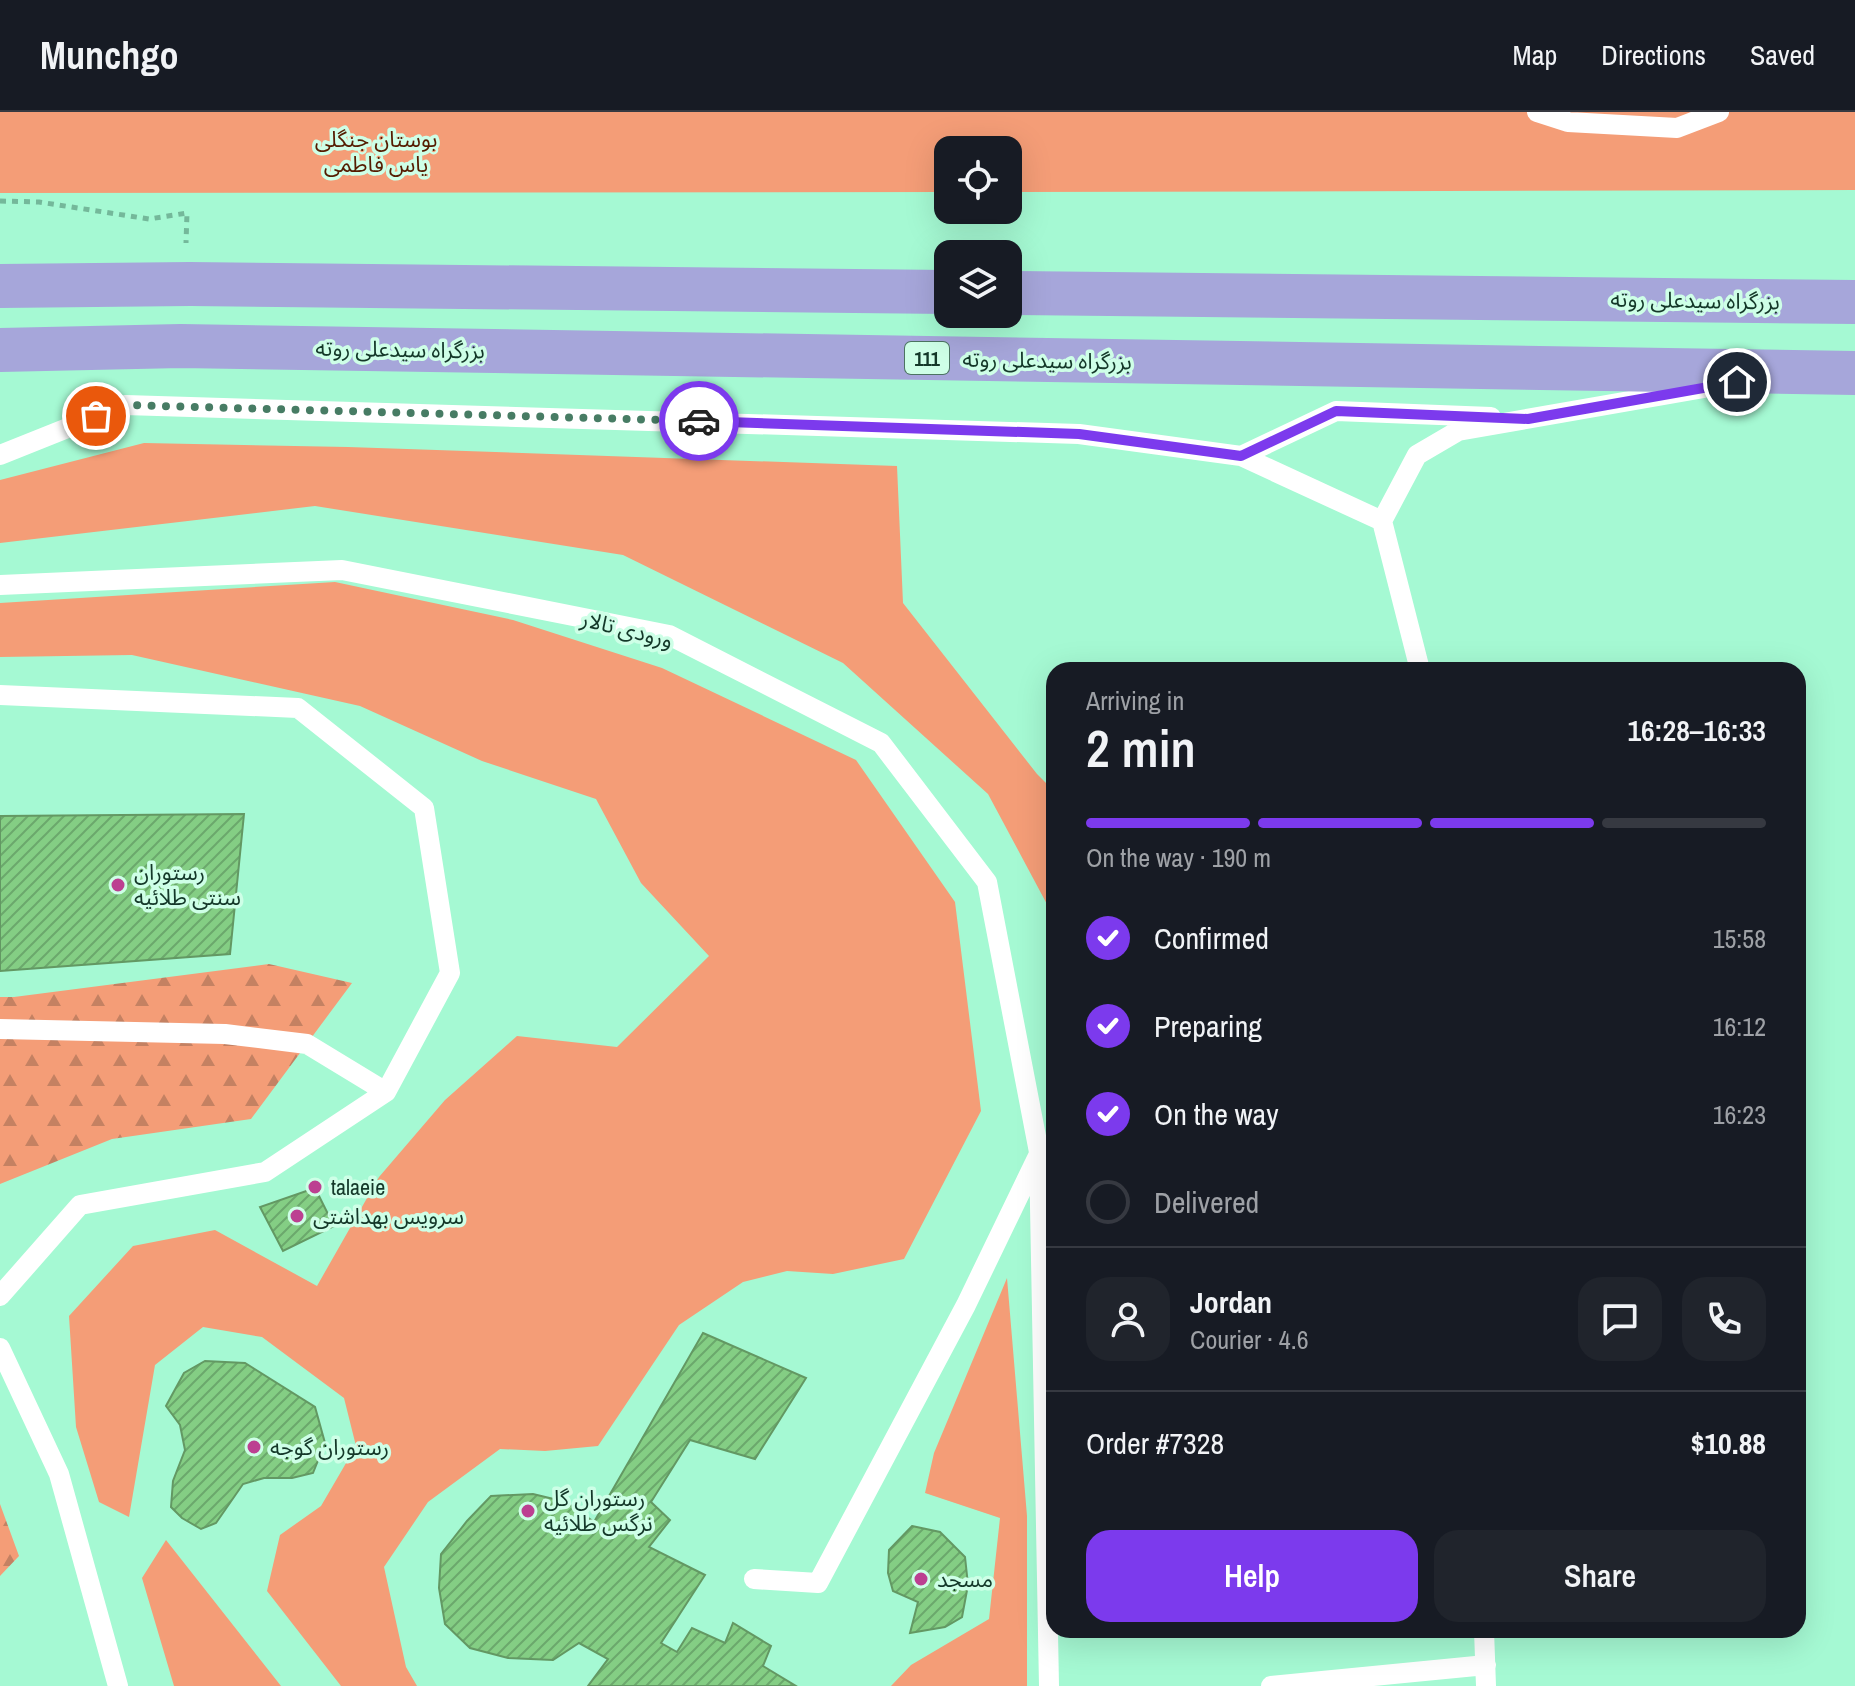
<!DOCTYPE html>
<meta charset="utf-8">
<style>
:root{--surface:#171b24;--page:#20242c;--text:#f1f3f6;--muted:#9ea1a6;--line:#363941;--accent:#7c3aed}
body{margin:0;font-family:"Archivo Narrow","Noto Sans Arabic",sans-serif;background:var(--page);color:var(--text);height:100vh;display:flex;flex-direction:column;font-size:30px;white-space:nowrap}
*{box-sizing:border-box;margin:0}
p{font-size:26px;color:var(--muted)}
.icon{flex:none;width:44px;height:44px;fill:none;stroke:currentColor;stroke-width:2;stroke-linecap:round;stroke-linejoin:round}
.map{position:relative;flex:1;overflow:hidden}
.side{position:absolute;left:1046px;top:550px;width:760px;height:976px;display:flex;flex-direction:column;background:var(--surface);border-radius:24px;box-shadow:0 8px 32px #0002}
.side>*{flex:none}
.controls{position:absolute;left:934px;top:24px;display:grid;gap:16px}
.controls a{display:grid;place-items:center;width:88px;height:88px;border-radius:16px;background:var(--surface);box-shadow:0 8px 32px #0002;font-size:40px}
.pin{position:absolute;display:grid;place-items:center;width:68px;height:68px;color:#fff;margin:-34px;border:4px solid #fff;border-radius:50%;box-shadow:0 2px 8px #0007}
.courier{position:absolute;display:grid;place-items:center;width:80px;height:80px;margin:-40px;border:6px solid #7c3aed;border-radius:50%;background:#fff;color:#222;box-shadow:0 2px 10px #0007}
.overview em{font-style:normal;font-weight:600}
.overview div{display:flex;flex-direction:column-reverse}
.overview{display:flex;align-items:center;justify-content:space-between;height:136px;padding:0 40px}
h1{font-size:52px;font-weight:600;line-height:60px}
.bar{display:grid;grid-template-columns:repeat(4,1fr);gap:12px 8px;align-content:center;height:96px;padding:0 40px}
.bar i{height:10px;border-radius:6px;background:var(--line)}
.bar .active{background:var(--accent)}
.bar p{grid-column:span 4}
.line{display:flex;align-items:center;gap:20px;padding:0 40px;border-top:2px solid var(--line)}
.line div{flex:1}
.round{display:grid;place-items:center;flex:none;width:84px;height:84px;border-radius:24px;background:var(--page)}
ol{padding:0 40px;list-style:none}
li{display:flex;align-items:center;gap:24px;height:88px}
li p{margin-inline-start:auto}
li .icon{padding:8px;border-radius:50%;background:var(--accent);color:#fff;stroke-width:4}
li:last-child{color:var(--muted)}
li i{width:44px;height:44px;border:4px solid var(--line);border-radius:50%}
.primary-button{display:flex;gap:16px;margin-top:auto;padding:16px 40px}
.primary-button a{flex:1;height:92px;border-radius:24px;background:var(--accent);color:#fff;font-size:32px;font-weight:600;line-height:92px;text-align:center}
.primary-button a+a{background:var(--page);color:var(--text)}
header{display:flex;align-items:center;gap:48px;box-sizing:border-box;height:112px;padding:0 40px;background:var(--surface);border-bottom:2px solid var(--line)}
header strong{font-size:38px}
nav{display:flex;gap:44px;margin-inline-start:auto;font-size:28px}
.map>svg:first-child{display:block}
.forest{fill:url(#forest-firs)}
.green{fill:#f49d77}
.building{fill:url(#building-hatch);stroke:#639863;stroke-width:2}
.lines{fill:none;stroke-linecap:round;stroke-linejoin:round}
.path{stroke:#74b89a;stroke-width:5;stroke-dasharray:6 6;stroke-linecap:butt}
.service{stroke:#fff;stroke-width:20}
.trunk{stroke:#a6a6da;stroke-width:44}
.done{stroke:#477c64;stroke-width:8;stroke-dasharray:0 14.4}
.route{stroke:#7c3aed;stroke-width:10}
.poi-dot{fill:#bc4091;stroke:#ceffe7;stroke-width:3}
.labels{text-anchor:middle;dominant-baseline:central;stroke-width:7;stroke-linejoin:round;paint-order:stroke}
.shield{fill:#ceffe7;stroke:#4c7462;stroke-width:2}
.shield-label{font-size:20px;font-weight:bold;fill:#143829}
.park-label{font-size:22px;fill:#551c00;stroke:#ceffe7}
.street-label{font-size:22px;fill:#143829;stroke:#ceffe7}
.poi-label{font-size:22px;fill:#143829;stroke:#ceffe7;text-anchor:start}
</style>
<header>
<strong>Munchgo</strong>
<nav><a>Map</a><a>Directions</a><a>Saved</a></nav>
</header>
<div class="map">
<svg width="1855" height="1574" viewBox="0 0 1855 1574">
<defs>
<pattern id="forest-firs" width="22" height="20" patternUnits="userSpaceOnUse" patternTransform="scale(2)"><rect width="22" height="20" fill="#f49d77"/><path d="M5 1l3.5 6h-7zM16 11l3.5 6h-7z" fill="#c48162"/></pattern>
<pattern id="building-hatch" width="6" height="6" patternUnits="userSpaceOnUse" patternTransform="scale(2)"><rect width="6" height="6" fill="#84ce84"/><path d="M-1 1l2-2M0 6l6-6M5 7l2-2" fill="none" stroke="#6ba86c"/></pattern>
</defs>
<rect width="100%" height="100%" fill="#a5f9d3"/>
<path class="forest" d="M269 852 352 871 251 1007 112 1027 0 1072V885H14Z
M0 1392 19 1444 0 1464Z"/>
<path class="green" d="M0 0H1855V78L1008 80V38H948V80L0 81Z
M144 331 348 335 897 354 903 491 1037 662 1054 679V842L1049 796 988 682 843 551 623 443 315 394 0 431V368Z
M335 470 513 508 662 556 856 648 955 790 981 999 904 1147 833 1162 787 1159 743 1170 679 1213 598 1334 545 1339 500 1337 428 1390 384 1455 406 1555 417 1574H341L267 1479 280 1423 321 1394 356 1334 344 1286 262 1225 203 1215 155 1253 129 1405 99 1390 76 1315 69 1204 133 1134 215 1118 317 1174 379 1065 445 988 517 924 617 935 709 844 641 771 596 687 482 649 360 594 132 543 0 545V491Z
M1007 1166 1027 1404V1574H891L911 1553 989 1507 1000 1406 925 1381 934 1341Z
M166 1428 281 1574H174L142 1466Z"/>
<path class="building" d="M244 702 230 842 0 859V704Z
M315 1076 334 1114 283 1139 260 1095Z
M703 1221 806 1266 755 1347 690 1328 651 1390 670 1408 649 1435 705 1463 661 1531 677 1540 692 1516 725 1531 733 1511 771 1534 763 1554 796 1574H588L608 1547 579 1531 553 1548 508 1546 470 1536 445 1512 439 1476 441 1442 467 1409 491 1384 533 1382 566 1390 594 1410Z
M205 1249 245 1251 315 1295 325 1331 313 1361 292 1366H264L243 1372 216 1411 201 1417 182 1406 171 1395 173 1369 185 1338 180 1313 166 1294 184 1261Z
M912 1414 940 1420 965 1445 968 1473 962 1505 945 1515 910 1521 918 1490 893 1479 888 1461 889 1438Z"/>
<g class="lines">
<path class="path" d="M0 89 39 90 149 107 187 101 186 131"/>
<path class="service" d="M1537 0 1568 10 1677 16 1719 0
M0 343 125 293 1079 322 1241 344 1382 409 1420 558
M1241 344 1336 299 1491 305
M1382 409 1417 343 1458 319 1704 276
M0 473 342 458 669 523 881 631 987 770 1039 1040 1049 1574
M0 583 298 596 424 696 450 861 386 980 265 1060 80 1093 0 1184
M0 917 225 922 307 932 386 980
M0 1236 59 1362 118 1574
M754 1467 818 1471 966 1193 1038 1044
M1484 1518 1486 1574
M1271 1574 1486 1553"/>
<path class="trunk" d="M0 174 190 172 948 180
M1008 181 1855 190
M0 238 181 234 1855 261"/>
</g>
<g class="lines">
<path class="done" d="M96 304 125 293 699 309"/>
<path class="route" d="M699 309 1079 322 1241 344 1336 299 1528 307 1737 270"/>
</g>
<g class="poi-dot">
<circle cx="118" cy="773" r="8"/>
<circle cx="315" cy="1075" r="8"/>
<circle cx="297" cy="1104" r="8"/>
<circle cx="254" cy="1335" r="8"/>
<circle cx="528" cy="1399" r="8"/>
<circle cx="921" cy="1467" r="8"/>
</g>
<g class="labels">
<rect class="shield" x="905" y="230" width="44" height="32" rx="6"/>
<g class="shield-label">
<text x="927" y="246">111</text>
</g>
<g class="park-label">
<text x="376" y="27">بوستان جنگلی<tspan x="376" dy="25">یاس فاطمی</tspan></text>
</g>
<g class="street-label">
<text transform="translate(1695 188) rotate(1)">بزرگراه سیدعلی روته</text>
<text transform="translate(400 237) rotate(1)">بزرگراه سیدعلی روته</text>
<text transform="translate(1047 248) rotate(1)">بزرگراه سیدعلی روته</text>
<text transform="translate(627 517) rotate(14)">ورودی تالار</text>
</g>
<g class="poi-label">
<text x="134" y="760">رستوران<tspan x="134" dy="25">سنتی طلائیه</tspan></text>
<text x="331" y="1075">talaeie</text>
<text x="313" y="1104">سرویس بهداشتی</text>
<text x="270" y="1335">رستوران گوجه</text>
<text x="544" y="1386">رستوران گل<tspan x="544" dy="25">نرگس طلائیه</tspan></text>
<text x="937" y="1467">مسجد</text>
</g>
</g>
</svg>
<div class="controls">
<a><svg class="icon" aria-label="locate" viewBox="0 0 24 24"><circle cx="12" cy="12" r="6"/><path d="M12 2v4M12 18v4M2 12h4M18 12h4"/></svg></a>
<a><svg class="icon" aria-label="layers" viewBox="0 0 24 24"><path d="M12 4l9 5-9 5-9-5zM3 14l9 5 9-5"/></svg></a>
</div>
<div class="pin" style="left:96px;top:304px;background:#ea580c"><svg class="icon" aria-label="bag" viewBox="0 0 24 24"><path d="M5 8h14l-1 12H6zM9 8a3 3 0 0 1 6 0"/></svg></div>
<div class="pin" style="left:1737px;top:270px;background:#1f2937"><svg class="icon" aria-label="home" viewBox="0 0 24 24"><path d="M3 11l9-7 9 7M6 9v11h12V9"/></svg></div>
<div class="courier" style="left:699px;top:309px"><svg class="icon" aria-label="car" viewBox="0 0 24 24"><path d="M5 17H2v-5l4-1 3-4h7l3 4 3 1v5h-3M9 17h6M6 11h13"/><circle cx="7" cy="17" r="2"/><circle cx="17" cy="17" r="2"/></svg></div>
<section class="side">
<div class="overview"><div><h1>2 min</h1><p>Arriving in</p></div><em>16:28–16:33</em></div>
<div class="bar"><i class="active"></i><i class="active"></i><i class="active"></i><i></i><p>On the way · 190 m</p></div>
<ol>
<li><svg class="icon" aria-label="check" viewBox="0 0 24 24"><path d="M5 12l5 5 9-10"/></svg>Confirmed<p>15:58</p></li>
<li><svg class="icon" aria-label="check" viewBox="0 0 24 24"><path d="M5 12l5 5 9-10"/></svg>Preparing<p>16:12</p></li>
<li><svg class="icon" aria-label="check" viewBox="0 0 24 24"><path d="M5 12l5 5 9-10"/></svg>On the way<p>16:23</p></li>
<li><i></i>Delivered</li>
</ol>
<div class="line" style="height:144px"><a class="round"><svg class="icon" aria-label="person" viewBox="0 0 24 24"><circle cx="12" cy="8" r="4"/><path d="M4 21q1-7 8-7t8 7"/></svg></a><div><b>Jordan</b><p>Courier · 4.6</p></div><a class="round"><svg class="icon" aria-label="chat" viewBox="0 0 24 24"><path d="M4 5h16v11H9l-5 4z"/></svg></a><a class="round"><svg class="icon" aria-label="phone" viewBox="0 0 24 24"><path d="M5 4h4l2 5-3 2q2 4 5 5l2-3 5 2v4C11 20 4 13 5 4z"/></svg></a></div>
<div class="line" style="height:104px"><div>Order #7328</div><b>$10.88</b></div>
<div class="primary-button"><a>Help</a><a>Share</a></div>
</section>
</div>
